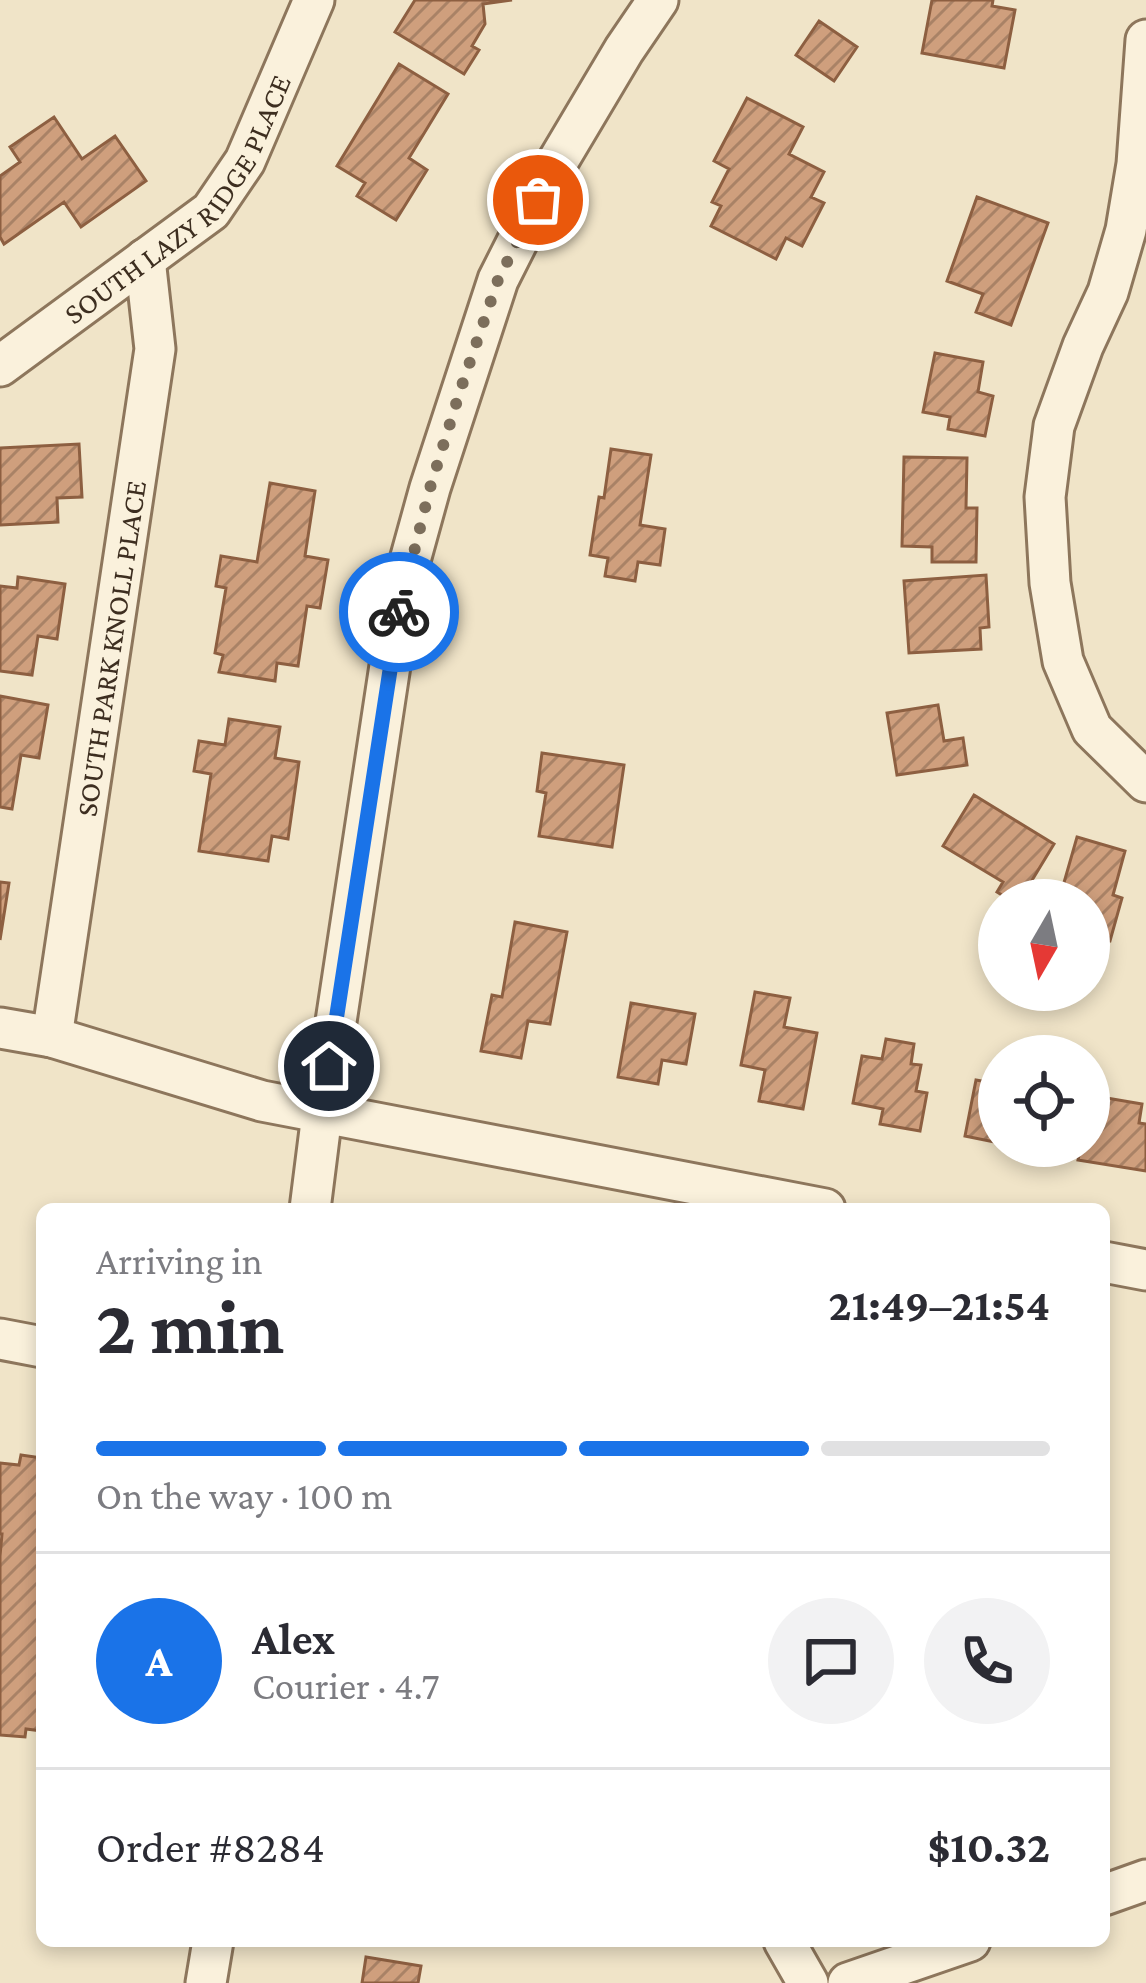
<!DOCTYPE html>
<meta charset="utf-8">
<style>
:root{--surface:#fff;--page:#f2f2f3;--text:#2b2b33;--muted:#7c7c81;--line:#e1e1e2;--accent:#1a73e8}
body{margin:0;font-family:"Crimson Pro",serif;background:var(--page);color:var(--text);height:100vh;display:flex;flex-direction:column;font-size:45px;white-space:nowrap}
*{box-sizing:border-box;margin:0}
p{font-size:39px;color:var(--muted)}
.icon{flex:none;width:66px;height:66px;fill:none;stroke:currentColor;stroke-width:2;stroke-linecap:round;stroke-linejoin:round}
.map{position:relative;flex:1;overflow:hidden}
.sheet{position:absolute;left:36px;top:1203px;width:1074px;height:744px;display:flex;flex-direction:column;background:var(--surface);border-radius:18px;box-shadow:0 6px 18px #0003}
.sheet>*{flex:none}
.needle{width:78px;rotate:189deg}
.controls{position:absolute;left:978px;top:879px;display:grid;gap:24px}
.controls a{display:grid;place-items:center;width:132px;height:132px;border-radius:50%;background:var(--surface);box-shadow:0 6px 18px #0003;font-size:60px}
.pin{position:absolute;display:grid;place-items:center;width:102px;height:102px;color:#fff;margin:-51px;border:6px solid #fff;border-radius:50%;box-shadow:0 3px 12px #0007}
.courier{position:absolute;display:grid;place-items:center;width:120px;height:120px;margin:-60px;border:9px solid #1a73e8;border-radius:50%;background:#fff;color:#222;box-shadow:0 3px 15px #0007}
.summary em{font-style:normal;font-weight:700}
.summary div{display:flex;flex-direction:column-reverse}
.summary{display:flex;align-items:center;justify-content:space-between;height:204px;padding:0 60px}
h1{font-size:78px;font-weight:700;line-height:90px}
.bar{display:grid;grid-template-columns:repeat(4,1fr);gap:18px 12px;align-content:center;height:144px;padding:0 60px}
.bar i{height:15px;border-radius:9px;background:var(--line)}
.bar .selected{background:var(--accent)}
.bar p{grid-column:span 4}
.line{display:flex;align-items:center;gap:30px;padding:0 60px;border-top:3px solid var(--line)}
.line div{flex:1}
.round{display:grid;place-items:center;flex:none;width:126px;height:126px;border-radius:63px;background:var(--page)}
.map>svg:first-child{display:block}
.building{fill:url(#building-hatch);stroke:#8d5f41;stroke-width:3}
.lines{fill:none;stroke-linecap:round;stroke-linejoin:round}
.minor-casing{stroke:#8d765c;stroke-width:45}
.minor{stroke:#faf1dc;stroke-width:39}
.done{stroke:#7c6e5b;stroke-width:12;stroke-dasharray:0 21.6}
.route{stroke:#1a73e8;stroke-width:15}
.labels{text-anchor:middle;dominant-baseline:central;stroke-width:9;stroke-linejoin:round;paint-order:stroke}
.street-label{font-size:30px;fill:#3d2e20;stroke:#f7eed8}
</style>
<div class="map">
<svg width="1146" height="1983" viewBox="0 0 1146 1983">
<defs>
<pattern id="building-hatch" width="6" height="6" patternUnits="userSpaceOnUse" patternTransform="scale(3)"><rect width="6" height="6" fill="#cf9f7d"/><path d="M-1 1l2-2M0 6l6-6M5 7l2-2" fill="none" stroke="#a98266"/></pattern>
</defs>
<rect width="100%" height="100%" fill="#f0e4c8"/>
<path class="building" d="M415 0H512L483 4 485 24 472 46 479 50 464 74 395 32Z
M932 0H993L992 6 1015 10 1004 68 922 53Z
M819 21 857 47 834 81 796 55Z
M399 64 448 94 409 158 427 170 396 220 357 196 365 183 337 166Z
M747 98 803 127 789 154 824 172 811 197 824 203 802 246 786 238 776 259 711 226 721 206 712 202 729 169 714 161Z
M54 117 82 159 115 136 146 181 81 227 64 202 4 244 0 237V176L20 162 10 147Z
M977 197 1048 223 1011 325 976 312 983 294 947 281Z
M935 353 983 362 978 392 993 396 985 436 948 429 950 417 923 412Z
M79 444 82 497 57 498 58 522 0 525V448Z
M611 449 651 455 640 525 665 529 660 565 638 562 635 581 605 576 608 558 590 555 599 497 604 498Z
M904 457 967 458 966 508H977L976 562H932V547L902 546Z
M270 483 315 491 305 556 328 560 320 608 307 606 298 666 277 663 275 681 219 672 223 655 215 653 226 588 216 586 221 556 257 562Z
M986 575 989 627 980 628 981 649 909 653 904 581Z
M18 577 65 584 57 639 38 636 32 675 0 671V586L17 588Z
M0 696 48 705 39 758 21 755 12 809 0 807Z
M938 705 944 741 963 738 967 765 897 775 887 713Z
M229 719 280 727 275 758 299 762 288 839 272 836 268 861 199 851 211 774 194 771 199 741 225 745Z
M542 753 624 765 612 847 539 836 546 793 537 791Z
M974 795 1054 844 1020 900H1010L997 892 1003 882 943 846Z
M1077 837 1125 851 1113 895 1122 898 1110 941 1089 935V900H1059Z
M0 882 9 883 0 940Z
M515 922 567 932 550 1024 528 1021 521 1058 481 1051 492 995 502 997Z
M755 992 790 998 784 1027 817 1033 803 1109 759 1101 765 1070 741 1065Z
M631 1003 695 1014 686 1064 662 1060 658 1084 618 1077Z
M886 1039 914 1044 911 1064 921 1065 916 1091 927 1093 920 1131 880 1124 883 1109 853 1103 862 1056 882 1059Z
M976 1080 999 1084V1143L965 1136Z
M1089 1095 1142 1104 1139 1123 1146 1124V1171L1078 1160 1081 1146H1089Z
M21 1455 42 1458V1731L26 1729 25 1737 0 1735V1556L2 1534H0V1463L19 1465Z
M366 1957 421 1966 418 1983H362Z"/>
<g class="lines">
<defs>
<g id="minor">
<path d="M1146 40 1137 164 1126 230 1108 292 1083 346 1054 426 1045 497 1050 583 1063 661 1092 729 1146 782"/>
<path id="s1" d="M0 366 211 211 245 161 314 0"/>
<path d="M0 1028 52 1037 262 1101 825 1209"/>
<path id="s2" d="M52 1037 155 349 145 259"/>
<path d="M310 1209 322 1114 401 593 430 488 498 280 558 161 624 50 658 0"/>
<path d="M1104 1262 1146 1270"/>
<path d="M0 1339 42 1347"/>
<path d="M1104 1895 1146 1880"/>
<path d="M784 1941 808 1983"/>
<path d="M206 1983 213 1941"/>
<path d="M848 1983 970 1941"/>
</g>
</defs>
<use href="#minor" class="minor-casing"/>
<use href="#minor" class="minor"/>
</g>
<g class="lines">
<path class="done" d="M399 612 430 488 461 388 498 280 538 200"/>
<path class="route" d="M329 1066 399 612"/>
</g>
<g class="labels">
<g class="street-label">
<text stroke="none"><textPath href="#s1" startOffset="249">SOUTH LAZY RIDGE PLACE</textPath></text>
<text stroke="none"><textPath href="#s2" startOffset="393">SOUTH PARK KNOLL PLACE</textPath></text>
</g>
</g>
</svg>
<div class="controls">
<a><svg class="needle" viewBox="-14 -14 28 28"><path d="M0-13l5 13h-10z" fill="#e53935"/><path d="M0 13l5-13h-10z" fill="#7c7c81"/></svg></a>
<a><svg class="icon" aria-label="locate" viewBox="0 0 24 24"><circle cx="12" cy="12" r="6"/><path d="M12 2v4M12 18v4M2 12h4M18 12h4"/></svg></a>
</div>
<div class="pin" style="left:538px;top:200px;background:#ea580c"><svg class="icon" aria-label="bag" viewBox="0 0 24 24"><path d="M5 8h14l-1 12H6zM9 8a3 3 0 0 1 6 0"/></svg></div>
<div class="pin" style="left:329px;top:1066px;background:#1f2937"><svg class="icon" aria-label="home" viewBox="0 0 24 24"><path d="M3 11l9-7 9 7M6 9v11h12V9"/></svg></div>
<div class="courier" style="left:399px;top:612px"><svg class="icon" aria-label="bike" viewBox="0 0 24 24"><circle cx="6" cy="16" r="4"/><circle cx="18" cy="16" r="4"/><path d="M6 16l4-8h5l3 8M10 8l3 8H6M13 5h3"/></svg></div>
<section class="sheet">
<div class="summary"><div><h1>2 min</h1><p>Arriving in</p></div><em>21:49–21:54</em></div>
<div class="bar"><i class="selected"></i><i class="selected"></i><i class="selected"></i><i></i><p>On the way · 100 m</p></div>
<div class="line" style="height:216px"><b class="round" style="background:var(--accent);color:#fff">A</b><div><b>Alex</b><p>Courier · 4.7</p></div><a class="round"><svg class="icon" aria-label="chat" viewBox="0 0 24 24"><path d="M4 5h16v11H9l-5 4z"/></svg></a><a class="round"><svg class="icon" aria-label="phone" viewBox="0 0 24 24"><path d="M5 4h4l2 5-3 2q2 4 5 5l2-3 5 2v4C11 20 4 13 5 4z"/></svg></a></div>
<div class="line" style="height:156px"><div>Order #8284</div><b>$10.32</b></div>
</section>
</div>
